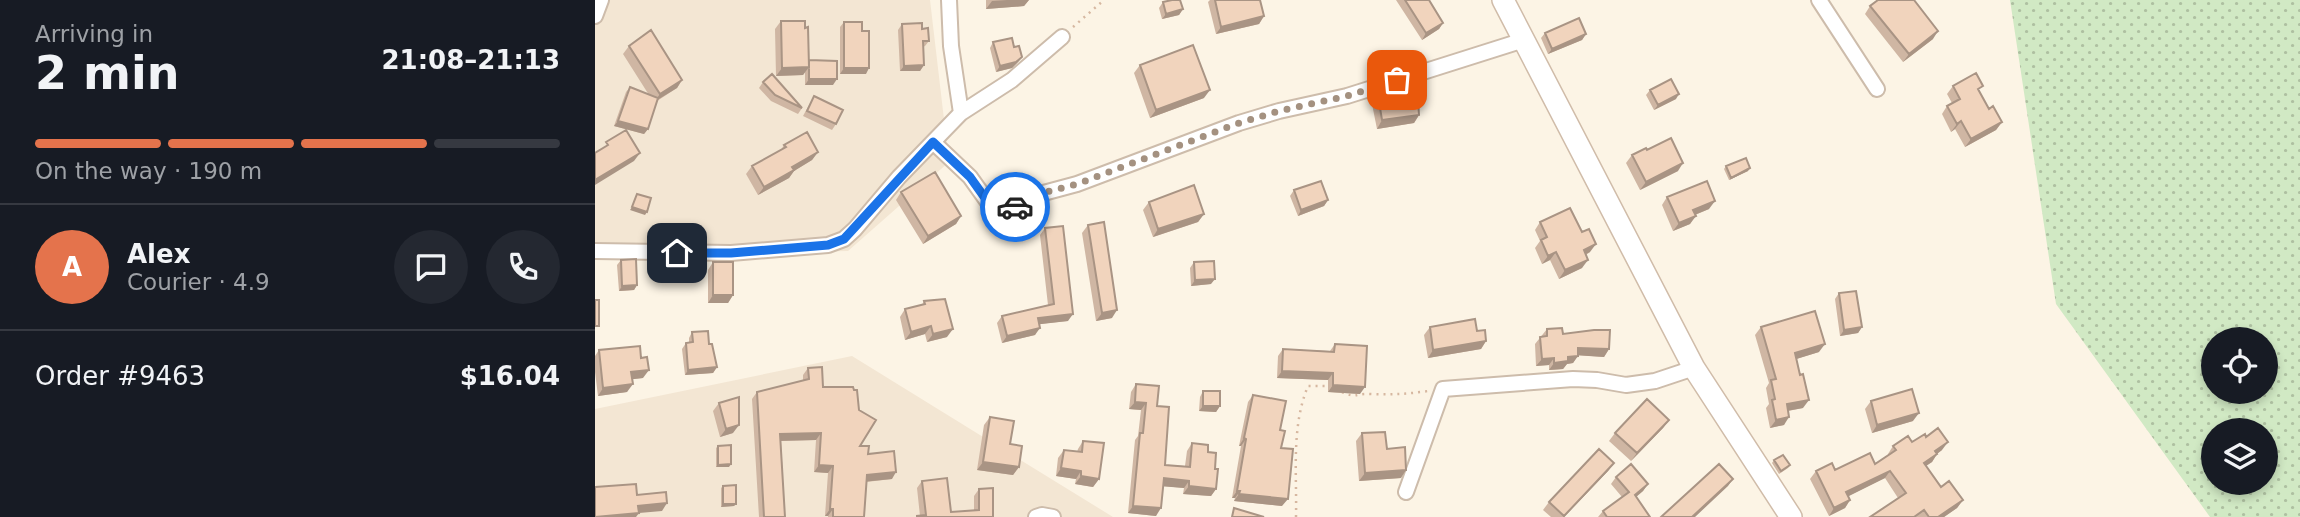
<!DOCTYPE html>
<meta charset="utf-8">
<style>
:root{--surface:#171b24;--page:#242831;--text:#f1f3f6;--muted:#9ea1a6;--line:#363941;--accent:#e4734c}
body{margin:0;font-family:"DejaVu Sans",sans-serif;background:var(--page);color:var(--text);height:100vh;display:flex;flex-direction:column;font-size:26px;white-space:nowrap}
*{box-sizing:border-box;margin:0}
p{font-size:23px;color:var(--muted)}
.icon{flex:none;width:38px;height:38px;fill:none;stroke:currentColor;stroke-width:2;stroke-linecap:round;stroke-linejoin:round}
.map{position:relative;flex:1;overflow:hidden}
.drawer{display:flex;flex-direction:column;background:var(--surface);width:595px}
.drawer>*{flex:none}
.buttons{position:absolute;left:1606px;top:327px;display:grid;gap:14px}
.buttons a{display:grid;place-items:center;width:77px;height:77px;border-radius:50%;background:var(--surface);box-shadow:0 4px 10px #0003;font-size:35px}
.pin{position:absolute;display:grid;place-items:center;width:60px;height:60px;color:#fff;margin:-30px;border-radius:14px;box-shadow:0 4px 10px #0006}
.courier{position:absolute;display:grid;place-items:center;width:70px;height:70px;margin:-35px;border:5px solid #1a73e8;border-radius:50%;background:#fff;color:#222;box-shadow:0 2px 9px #0007}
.overview em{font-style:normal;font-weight:700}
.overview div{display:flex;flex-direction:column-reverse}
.overview{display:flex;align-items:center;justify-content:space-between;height:119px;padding:0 35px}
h1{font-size:46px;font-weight:700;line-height:52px}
.bar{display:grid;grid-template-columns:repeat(4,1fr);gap:10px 7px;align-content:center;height:84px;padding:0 35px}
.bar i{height:9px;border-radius:5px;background:var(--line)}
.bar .active{background:var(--accent)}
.bar p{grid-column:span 4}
.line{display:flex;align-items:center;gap:18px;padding:0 35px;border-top:2px solid var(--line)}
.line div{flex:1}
.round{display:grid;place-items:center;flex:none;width:74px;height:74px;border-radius:37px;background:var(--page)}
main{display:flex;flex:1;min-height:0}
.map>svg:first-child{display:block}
.residential{fill:#f3e6d3}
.grass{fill:url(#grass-dots);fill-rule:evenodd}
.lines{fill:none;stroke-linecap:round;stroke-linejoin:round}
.street-casing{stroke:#cdbcab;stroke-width:18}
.secondary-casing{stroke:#d0bca9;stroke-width:24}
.path{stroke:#d6b7a0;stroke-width:2.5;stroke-dasharray:2 5;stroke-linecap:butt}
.street{stroke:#fff;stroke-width:14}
.secondary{stroke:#fff;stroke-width:21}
.wall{fill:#cfb6a3}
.shaded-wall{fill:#a99484}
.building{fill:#f1d4bd;stroke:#a99484;stroke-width:2}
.done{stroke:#a49180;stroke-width:7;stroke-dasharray:0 12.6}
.route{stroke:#1a73e8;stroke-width:9}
</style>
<main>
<section class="drawer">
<div class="overview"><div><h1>2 min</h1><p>Arriving in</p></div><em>21:08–21:13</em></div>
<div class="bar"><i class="active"></i><i class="active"></i><i class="active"></i><i></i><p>On the way · 190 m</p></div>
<div class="line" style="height:126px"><b class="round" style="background:var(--accent);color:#fff">A</b><div><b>Alex</b><p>Courier · 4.9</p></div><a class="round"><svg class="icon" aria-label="chat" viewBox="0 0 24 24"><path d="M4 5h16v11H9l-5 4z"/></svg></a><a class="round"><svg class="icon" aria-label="phone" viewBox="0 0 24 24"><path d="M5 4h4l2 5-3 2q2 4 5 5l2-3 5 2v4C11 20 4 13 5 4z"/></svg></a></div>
<div class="line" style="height:91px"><div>Order #9463</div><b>$16.04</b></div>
</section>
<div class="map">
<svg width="1705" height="517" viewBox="0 0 1705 517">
<defs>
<pattern id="grass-dots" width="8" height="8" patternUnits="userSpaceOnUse" patternTransform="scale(1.75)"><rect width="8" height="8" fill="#d1e9c4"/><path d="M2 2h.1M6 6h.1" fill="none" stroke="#aec0a1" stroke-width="1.8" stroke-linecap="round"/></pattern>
</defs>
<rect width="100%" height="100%" fill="#fcf4e5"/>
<path class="residential" d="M0 0H335L354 162 253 251 0 257Z
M257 356 518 517H0V409Z"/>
<path class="grass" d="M1415 0H1705V517H1615L1461 304ZM1619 340H1671V392H1619ZM1619 430H1671V483H1619Z"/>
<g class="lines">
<defs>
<path id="street" d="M1224 0 1282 89
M0 16 6 0
M366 113 417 80 467 37
M338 142 375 177 395 205 404 210H415L441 195 482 184 644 123 684 111 752 96 929 40
M0 251 136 253 233 245 249 239 260 229 304 177 366 113 356 46 354 0
M811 492 848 389 978 379 1002 380 1031 385 1060 381 1099 368
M441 517 447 515 458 517"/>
<path id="secondary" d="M908 0 1099 368 1196 517"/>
</defs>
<use href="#street" class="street-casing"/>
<use href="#secondary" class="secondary-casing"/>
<path class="path" d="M478 27 509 0
M747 392C762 399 760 393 775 394 795 395 813 394 833 391
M701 517C702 473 696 427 713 386H734"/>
<use href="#street" class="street"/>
<use href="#secondary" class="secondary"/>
</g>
<path class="wall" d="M391 0H434L429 6 391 9Z
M615 0H665L669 16 664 24 621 34 613 2Z
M801 0H834L848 23 844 29 827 40Z
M568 2 588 9 584 15 567 19 564 8Z
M1275 6 1338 39 1308 62 1270 14Z
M186 21 214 61 238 85H210V72L208 75 181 76 180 29Z
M249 22 267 31 271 74H245V27Z
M307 24 327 29 334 41 330 46 328 47 329 65 325 71H305L303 30Z
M950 33 991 34 987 40 953 54 946 38Z
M398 42 419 47 427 57 423 62 417 68 401 72 395 48Z
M34 46 87 80 82 88 62 101 53 129 49 134 19 126 31 92 35 87 54 95 28 54Z
M545 65 609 98 555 118 539 73Z
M168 82 207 108 203 114 176 101 164 88Z
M1358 86 1384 91 1394 109 1407 122 1401 130 1370 147 1360 129 1356 132 1347 114 1352 106 1357 103 1352 94Z
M1055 90 1081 99 1059 110 1051 95Z
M806 91 827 99 823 104 824 115 819 123 782 129 777 104 783 96Z
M219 96 241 124 237 130 208 116Z
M189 145 223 152 217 160 199 171 194 178 163 195 151 174 157 166 186 150Z
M1037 155 1083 171 1045 190 1031 163Z
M1131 166 1153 171 1134 180 1129 169Z
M699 190 733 200 729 206 703 216 695 196Z
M306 192 366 216 361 224 328 244 301 200Z
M1072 197 1114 209 1100 215 1095 224 1078 231 1067 205Z
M554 202 609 214 603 222 558 237 548 210Z
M945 222 995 252 991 255 987 268 964 279 955 260 947 264 940 248 945 241 940 230Z
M493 225 517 318 501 321 487 233Z
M450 228 473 321 444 324 440 335 407 343 402 323 407 316 453 305 445 235Z
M26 260 42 285 39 290 24 291 22 265Z
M118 262 138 295 133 303H113V270Z
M599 262 616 284 596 286 595 268Z
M1244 293 1267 327 1263 333 1245 336 1240 299Z
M329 301 352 337 332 342 330 334 310 340 305 317 310 309 327 305Z
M835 327 882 331 891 341 886 349 833 358 829 335Z
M1166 327 1224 352 1201 359 1208 408 1193 411 1189 425 1175 428 1171 408 1174 404 1171 388 1174 383 1160 335Z
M952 329 968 334 1014 349 1009 357 983 355 978 363 972 364 968 369 954 370V365L941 366 940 344Z
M97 332 114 344 122 367 118 373 90 375 87 349 91 343H94V338Z
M740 344 765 394 733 392V380L682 378 683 356 688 349 735 351Z
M4 350 48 378 37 379 32 392 3 396 0 372V356Z
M213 368 228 387 265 446 297 479 271 482 269 517H233V516H230L233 473 219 472 221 440 186 441 190 517H164L157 399 162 392 208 381V375Z
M541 384 562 406 570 465 590 466 592 451 597 443 613 452 620 469 621 489 616 496 588 494 589 488 568 486 561 516 533 513 540 440 543 436 546 410 534 409 536 392Z
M608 391 625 406 621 412 604 411 605 397Z
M658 395 685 430 687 506 639 501 640 498H637L646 446H644L653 402Z
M1276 401 1318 421 1277 433 1270 409Z
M124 403 138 433 125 437 118 411Z
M395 417 415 444 424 467 418 475 382 470 389 425Z
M1074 420 1068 428 1036 461 1014 441 1020 433Z
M767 433 792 449 806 478 764 481 761 441Z
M488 441 504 479 498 487 480 484 481 479 461 476 463 458 469 450 482 452 483 449Z
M1317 442 1347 450 1342 454 1337 462 1331 466 1346 487 1368 500 1362 508 1349 517H1275L1303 498 1290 478 1253 496 1255 500 1250 508 1234 516 1215 479 1221 471 1240 470 1280 464 1294 455 1293 454 1298 446Z
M123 446 134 467H121V448Z
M1179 460 1195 465 1193 468 1184 474 1177 463Z
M1019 463 1013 471 969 517H956L948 510 954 502Z
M1021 477 1053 484 1048 491 1041 497 1055 517H1003L1008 511 1027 497 1016 484Z
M327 481 356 512 379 510V496L384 489 398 517H322L325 516 322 488Z
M128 486 141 504 139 506 126 507V488Z"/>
<path class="shaded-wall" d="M412 0H434L429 6 391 9 397 1Z
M588 9 584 15 567 19 571 14Z
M669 16 664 24 621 34 626 27Z
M848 23 844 29 827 40 831 33Z
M1343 31 1338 39 1308 62 1314 54Z
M991 34 987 40 953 54 957 49Z
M427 57 423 62 417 68 401 72 405 66Z
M329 65 325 71H305L309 66Z
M214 67 208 75 181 76 187 68Z
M249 68H274L271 74H245Z
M214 79H242L238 85H210Z
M87 80 82 88 59 102 65 94Z
M615 90 609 98 555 118 561 110Z
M1084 94 1081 99 1059 110 1063 105Z
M824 115 819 123 782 129 787 120Z
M23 121 53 129 49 134 19 126Z
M1366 121 1360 129 1356 132 1362 124Z
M1407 122 1401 130 1370 147 1376 139Z
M223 152 217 160 199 171 194 178 163 195 169 187 197 167Z
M45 153 39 161 0 185V180Z
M1088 163 1083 171 1045 190 1051 182Z
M1155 168 1153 171 1134 180 1136 178Z
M733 200 729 206 703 216 706 210Z
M1120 201 1114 209 1092 218 1098 210Z
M37 207 52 212 50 215 35 210Z
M609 214 603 222 558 237 563 229Z
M366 216 361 224 328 244 333 236Z
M1101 216 1095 224 1078 231 1084 223Z
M1001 244 995 252 983 258 989 250Z
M961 252 955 260 947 264 953 256Z
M993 260 987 268 964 279 970 270Z
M620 279 616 284 596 286 600 280Z
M42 285 39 290 24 291 27 286Z
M118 295H138L133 303H113Z
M522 310 517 318 501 321 507 313Z
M478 314 473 321 438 325 443 318Z
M336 326 330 334 310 340 316 332Z
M1267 327 1263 333 1245 336 1249 330Z
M445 328 440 335 407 343 412 336Z
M358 329 352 337 332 342 338 334Z
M891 341 886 349 833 358 838 350Z
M1230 344 1224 352 1195 361 1200 353Z
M983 348 1014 349 1009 357 978 355Z
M983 356 978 363 972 364 968 369 954 370 959 363 973 357Z
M959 358 954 365 941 366 947 359Z
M122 367 118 373 90 375 93 370Z
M54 370 48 378 31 380 36 372Z
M687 371 738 373 733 380 682 378Z
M38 384 32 392 3 396 8 388Z
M738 385 770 387 765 394 733 392Z
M1214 400 1208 408 1186 412 1192 404Z
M540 402 551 403 546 410 534 409Z
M608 406H625L621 412 604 411Z
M1324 413 1318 421 1277 433 1282 425Z
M1194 417 1189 425 1175 428 1181 420Z
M1074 420 1068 428 1036 461 1042 453Z
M144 425 138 433 125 437 131 429Z
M226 433 221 440 180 441 185 434Z
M649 438 651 439 646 446H644Z
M1353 442 1347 450 1335 459 1340 451Z
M1342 454 1337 462 1323 471 1329 463Z
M388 462 424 467 418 475 382 470Z
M1019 463 1013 471 969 517H968Z
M136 464 134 467H121L123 465Z
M224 465 238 466 233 473 219 472Z
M466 468 486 471 481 479 461 476Z
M811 470 806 478 764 481 770 473Z
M1295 471 1290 478 1246 500 1251 492Z
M301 472 297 479 267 482 272 475Z
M486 476 504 479 498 487 480 484Z
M569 478 594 481 589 488 564 486Z
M1138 479 1133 486 1100 517H1097Z
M1053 484 1048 491 1035 502 1040 495Z
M594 486 621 489 616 496 588 494Z
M642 491H645L640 498H637Z
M644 494 693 499 687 506 639 501Z
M1255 500 1250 508 1234 516 1239 508Z
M1368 500 1362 508 1349 517H1343Z
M72 503 67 511 44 513 41 517H0L43 506Z
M128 504H141L139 506 126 507Z
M538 506 566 508 561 516 533 513Z
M235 509H238L233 516H230Z"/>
<path class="building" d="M577 0H585L588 9 571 14 568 2Z
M620 0H665L669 16 626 27Z
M810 0H834L848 23 831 33Z
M1283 0H1319L1343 31 1314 54 1275 6Z
M984 18 991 34 957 49 950 33Z
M186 21H210V28L213 27 214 67 187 68Z
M249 22H267V31H274V68H249Z
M327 23V29L333 28 334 41H328L329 65 309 66 307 24Z
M56 30 87 80 65 94 34 46Z
M417 38 419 47 424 46 427 57 421 62 405 66 398 42Z
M598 45 615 90 561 110 545 65Z
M214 60 242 61V79H214Z
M1381 73 1388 86 1383 89 1394 109 1398 106 1407 122 1376 139 1366 121 1362 124 1352 106 1365 99 1358 86Z
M177 74 207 108 180 95 168 82Z
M1076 79 1084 94 1063 105 1055 90Z
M802 85 806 91 825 88 827 99 823 100 824 115 787 120 783 96Z
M35 87 63 98 53 129 23 121Z
M219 96 248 110 241 124 212 111Z
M31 130 45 153 0 180V153L13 145 11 142Z
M212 132 223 152 197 167 199 170 169 187 157 166 191 147 189 145Z
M1076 138 1088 163 1051 182 1037 155 1051 148 1052 150Z
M1151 158 1155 168 1136 178 1131 166Z
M340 172 366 216 333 236 306 192Z
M726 181 733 200 706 210 699 190Z
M1112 181 1120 201 1098 210 1101 216 1084 223 1072 197Z
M599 185 609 214 563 229 554 202Z
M42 194 56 198 52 212 37 207Z
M975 208 987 232 994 229 1001 244 989 250 993 260 970 270 961 252 953 256 946 240 952 237 945 222Z
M509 222 522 310 507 313 493 225Z
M468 226 478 314 443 318 445 328 412 336 407 316 459 304 450 228Z
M41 259 42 285 27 286 26 260Z
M619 261 620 279 600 280 599 262Z
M118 262H138V295H118Z
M1261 291 1267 327 1249 330 1244 293Z
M350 299 358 329 338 334 336 326 316 332 310 309 330 304 329 301Z
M0 300H4V326H0Z
M1220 311 1230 344 1200 353 1205 375 1208 374 1214 400 1192 404 1194 417 1181 420 1177 400 1180 399 1176 380 1181 379 1166 327Z
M880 319 882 331 890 330 891 341 838 350 835 327Z
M967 328 968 334 999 330H1015L1014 349 983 348V356L973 357V361L959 363V358L947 359 945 337 952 336V329Z
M113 331 114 344H117L122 367 93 370 91 343 98 342 97 332Z
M740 344 772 346 770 387 738 385V373L687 371 688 349 739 352Z
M45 346 46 358 52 357 54 370 36 372 38 384 8 388 4 350Z
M227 367 228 387H258L259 390H262L264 410 281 420 265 446H274L273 454 299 451 301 472 272 475 269 517H238V509H235L238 466 224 465 226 433 185 434 190 517H169L162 392 214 379 213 368Z
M541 384 564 386 562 406 574 407 570 465 595 467 597 443 613 445V452L621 453 620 469H623L621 489 594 486V481L569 478 566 508 538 506 545 433H548L551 403 540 402Z
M1317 389 1324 413 1282 425 1276 401Z
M608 391H625V406H608Z
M658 395 691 401 685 430 690 431 686 448 698 449 693 499 644 494 645 491H642L651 439 649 438Z
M144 397V425L131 429 124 403Z
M1052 399 1074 420 1042 453 1020 433Z
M395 417 419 421 415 444 427 446 424 467 388 462Z
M1343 428 1353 442 1340 451 1342 454 1329 463 1346 487 1354 481 1368 500 1343 517H1334L1329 510 1319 517H1275L1311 493 1295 471 1251 492 1255 500 1239 508 1221 471 1237 463 1240 470 1275 453 1280 464 1301 450 1298 446 1313 436 1317 442 1330 434 1331 437Z
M790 432 792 449 810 447 811 470 770 473 767 433Z
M488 441 509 443 504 479 486 476V471L466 468 469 450 487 452Z
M136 445V464L123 465V446Z
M1004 449 1019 463 969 516 954 502Z
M1188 455 1195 465 1186 471 1179 460Z
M1036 464 1053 484 1040 495 1055 517H1012L1008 511 1034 492 1021 477Z
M1124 464 1138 479 1097 517H1066Z
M352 478 356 512 384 510V489L398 488V517H322V516L331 515 327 481Z
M41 484 42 495 71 492 72 503 43 506 44 513 0 517V487Z
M141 485V504H128V486Z
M639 508 669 517H637Z"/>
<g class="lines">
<path class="done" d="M420 207 440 195 482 184 644 123 684 111 752 96 802 80"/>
<path class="route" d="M82 253H136L233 245 249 239 338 142 375 177 395 205 404 209 420 207"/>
</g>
</svg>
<div class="buttons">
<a><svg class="icon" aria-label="locate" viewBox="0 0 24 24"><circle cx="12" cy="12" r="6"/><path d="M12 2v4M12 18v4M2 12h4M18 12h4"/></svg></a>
<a><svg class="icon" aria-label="layers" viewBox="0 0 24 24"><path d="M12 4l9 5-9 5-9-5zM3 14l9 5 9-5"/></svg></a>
</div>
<div class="pin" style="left:802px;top:80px;background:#ea580c"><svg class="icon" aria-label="bag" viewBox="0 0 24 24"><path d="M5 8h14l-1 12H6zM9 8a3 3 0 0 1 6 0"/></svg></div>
<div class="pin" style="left:82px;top:253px;background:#1f2937"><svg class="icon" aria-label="home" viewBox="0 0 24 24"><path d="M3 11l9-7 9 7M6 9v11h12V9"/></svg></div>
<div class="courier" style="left:420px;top:207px"><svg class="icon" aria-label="car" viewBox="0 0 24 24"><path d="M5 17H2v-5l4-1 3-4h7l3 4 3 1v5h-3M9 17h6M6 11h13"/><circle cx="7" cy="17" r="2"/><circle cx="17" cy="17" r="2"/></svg></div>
</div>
</main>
